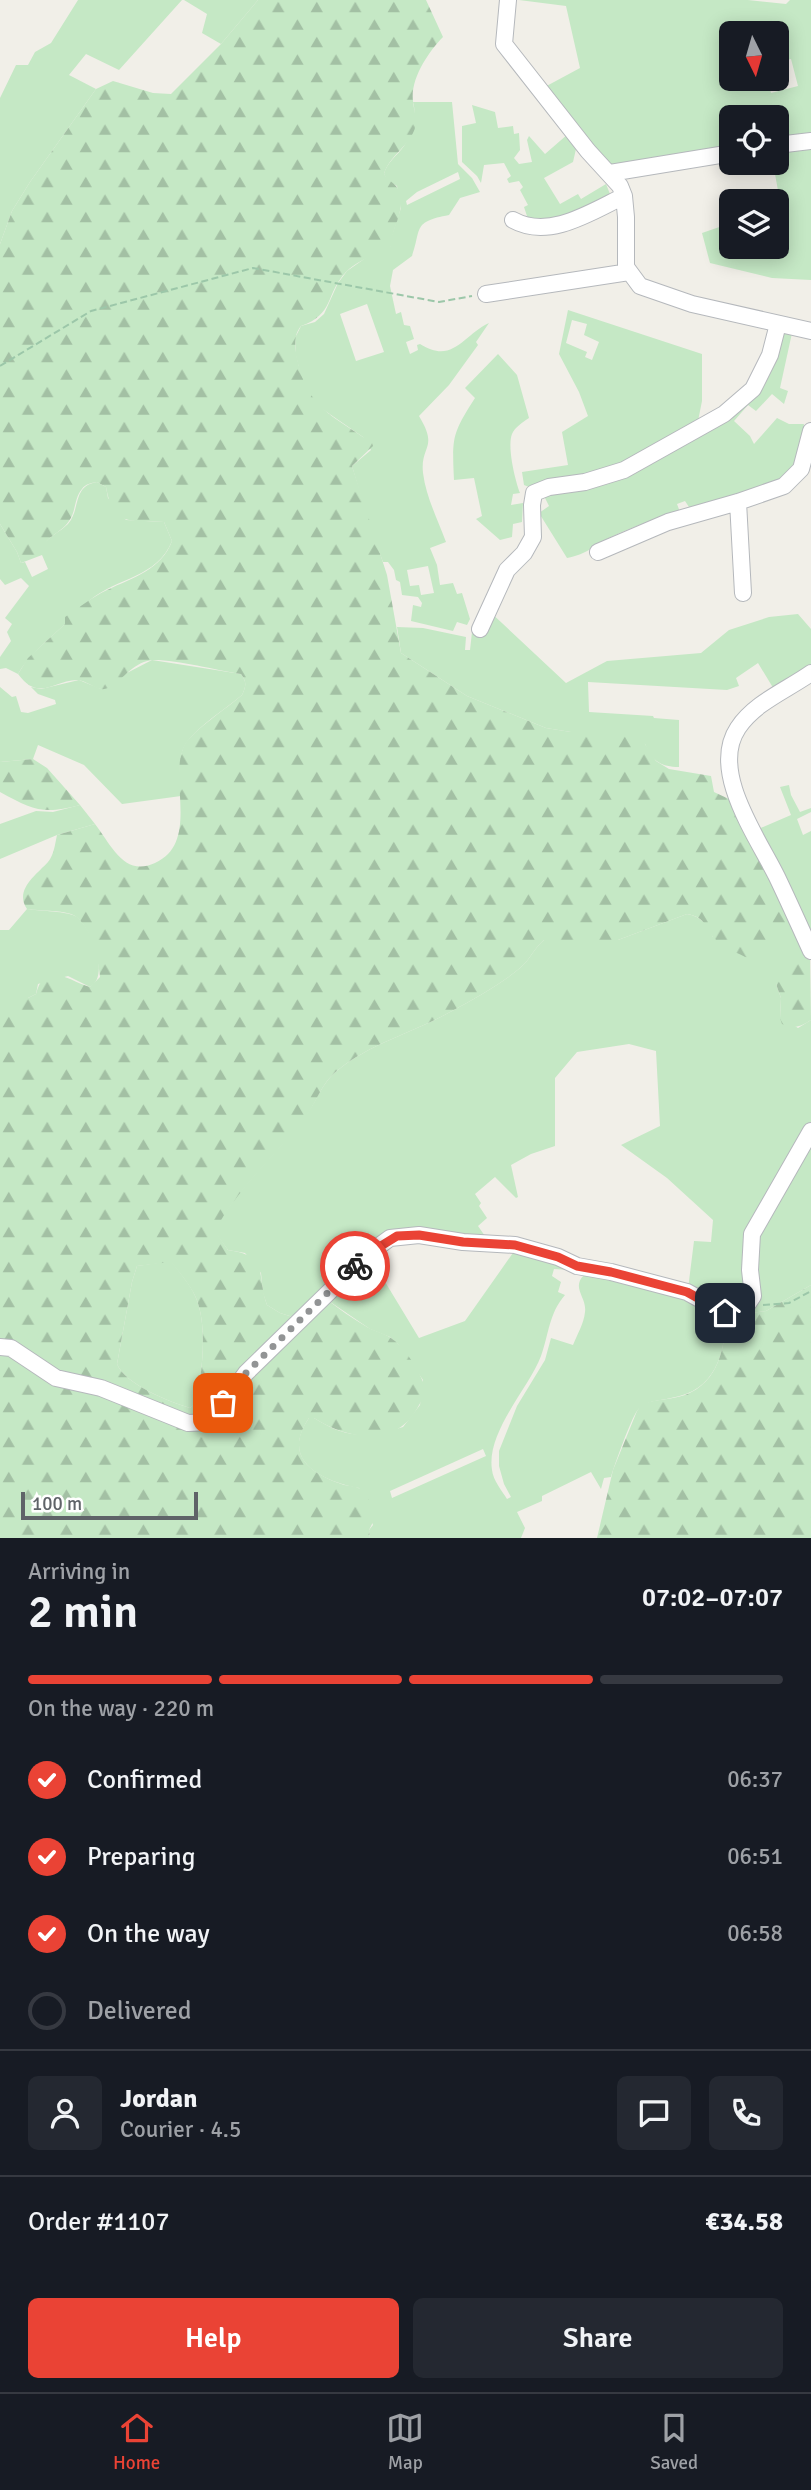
<!DOCTYPE html>
<meta charset="utf-8">
<style>
:root{--surface:#171b24;--page:#242831;--text:#f1f3f6;--muted:#9ea1a6;--line:#363941;--accent:#ea4335}
body{margin:0;font-family:Signika,sans-serif;background:var(--page);color:var(--text);height:100vh;display:flex;flex-direction:column;font-size:26px;white-space:nowrap}
*{box-sizing:border-box;margin:0}
p{font-size:23px;color:var(--muted)}
.icon{flex:none;width:38px;height:38px;fill:none;stroke:currentColor;stroke-width:2;stroke-linecap:round;stroke-linejoin:round}
.map{position:relative;height:1538px;overflow:hidden}
.details{display:flex;flex-direction:column;background:var(--surface);flex:1}
.details>*{flex:none}
.needle{width:46px;rotate:175deg}
.fabs{position:absolute;left:719px;top:21px;display:grid;gap:14px}
.fabs a{display:grid;place-items:center;width:70px;height:70px;border-radius:10px;background:var(--surface);box-shadow:0 4px 18px #0003;font-size:35px}
.scale{position:absolute;left:21px;bottom:18px;width:177px;box-sizing:border-box;padding-left:7px;border:4px solid #5f6368;border-top:0;font-size:19px;line-height:24px;white-space:nowrap;color:#5f6368;-webkit-text-stroke:5px #fff;paint-order:stroke}
.pin{position:absolute;display:grid;place-items:center;width:60px;height:60px;color:#fff;margin:-30px;border-radius:14px;box-shadow:0 4px 10px #0006}
.courier{position:absolute;display:grid;place-items:center;width:70px;height:70px;margin:-35px;border:5px solid #ea4335;border-radius:50%;background:#fff;color:#222;box-shadow:0 2px 9px #0007}
.headline em{font-style:normal;font-weight:600}
.headline div{display:flex;flex-direction:column-reverse}
.headline{display:flex;align-items:center;justify-content:space-between;height:119px;padding:0 28px}
h1{font-size:46px;font-weight:600;line-height:52px}
.bar{display:grid;grid-template-columns:repeat(4,1fr);gap:10px 7px;align-content:center;height:84px;padding:0 28px}
.bar i{height:9px;border-radius:5px;background:var(--line)}
.bar .on{background:var(--accent)}
.bar p{grid-column:span 4}
.line{display:flex;align-items:center;gap:18px;padding:0 28px;border-top:2px solid var(--line)}
.line div{flex:1}
.round{display:grid;place-items:center;flex:none;width:74px;height:74px;border-radius:10px;background:var(--page)}
ol{padding:0 28px;list-style:none}
li{display:flex;align-items:center;gap:21px;height:77px}
li p{margin-inline-start:auto}
li .icon{padding:7px;border-radius:50%;background:var(--accent);color:#fff;stroke-width:4}
li:last-child{color:var(--muted)}
li i{width:38px;height:38px;border:4px solid var(--line);border-radius:50%}
.cta{display:flex;gap:14px;margin-top:auto;padding:14px 28px}
.cta a{flex:1;height:80px;border-radius:10px;background:var(--accent);color:#fff;font-size:28px;font-weight:600;line-height:80px;text-align:center}
.cta a+a{background:var(--page);color:var(--text)}
.dock{display:flex;justify-content:space-around;align-items:center;height:98px;border-top:2px solid var(--line);background:var(--surface);font-size:19px;color:var(--muted)}
.dock a{display:grid;justify-items:center;gap:4px}
.dock .on{color:var(--accent)}
.map>svg:first-child{display:block}
.green{fill:#c5e8c5;fill-rule:evenodd}
.forest{fill:url(#forest-firs);fill-rule:evenodd}
.lines{fill:none;stroke-linecap:round;stroke-linejoin:round}
.minor-casing{stroke:#b5b8bc;stroke-width:18}
.path{stroke:#9cc7a9;stroke-width:2;stroke-dasharray:7 3.5;stroke-linecap:butt}
.minor{stroke:#fff;stroke-width:16}
.done{stroke:#929495;stroke-width:7;stroke-dasharray:0 12.6}
.route{stroke:#ea4335;stroke-width:9}
</style>
<div class="map">
<svg width="811" height="1538" viewBox="0 0 811 1538">
<defs>
<pattern id="forest-firs" width="22" height="20" patternUnits="userSpaceOnUse" patternTransform="scale(1.75)"><rect width="22" height="20" fill="#c5e8c5"/><path d="M5 1l3.5 6h-7zM16 11l3.5 6h-7z" fill="#a3c0a4"/></pattern>
</defs>
<rect width="100%" height="100%" fill="#f1efe8"/>
<path class="green" d="M78 0H182L119 70 86 54 69 75 96 89 30 182 12 211 0 244V98L16 65H28L35 52 51 43Z
M184 0H258L221 44 202 33 207 14Z
M519 0H748L786 4 790 0H811V138L777 142V117H732L731 148 609 167 541 89 580 68 566 6ZM732 33H777V62L791 59 798 86 771 93 768 79H732Z
M413 102H452L458 164 472 178 480 192 460 198 449 215C412 222 422 228 412 256L393 270 390 286 396 314 401 312 404 325 410 326 414 339 406 342 410 354 418 350 417 345 420 344C453 365 463 335 489 323L476 342 478 345 449 385 419 416C439 449 420 445 423 473 426 497 438 520 446 542L430 548 437 565 440 585 453 583 457 594 462 593 470 619 467 625 457 622 453 631 411 621 413 605 421 607 422 603 418 597 402 595 400 582 396 580 394 570 388 562H383L370 527 352 466 371 450 363 437 318 406 303 384 296 356 295 338 301 326 315 322 324 314 338 283 347 271 367 257 391 247V238L401 208 397 186 387 180 384 174C387 162 397 156 404 146 412 135 417 114 413 102ZM458 172 460 179 407 205 406 201 417 192ZM367 304 384 352 356 361 340 314ZM428 566 434 593 421 595 419 585 410 586 407 570Z
M472 105 495 112 498 128 513 126 514 134 519 133 520 150 514 158 519 164 532 162 527 140 529 136 545 154 568 134 576 149 573 162 544 178 560 204 578 194 581 199 606 184 610 194 565 220 542 225 528 219 524 207 528 205 520 190 523 187 519 181 509 183 507 179 511 176 504 163 484 165 481 183 477 176 462 162V126L476 123Z
M811 144V280L772 278 710 263 702 233 731 223 732 247H777V209L781 207 773 163H777V148Z
M568 310 702 354V401L698 421 616 470 529 487 524 485 522 472 568 465 562 432 588 416 579 392 559 354ZM572 320 587 324 584 335 599 342 592 360 585 357 587 352 566 343Z
M775 331 792 333 780 388 788 391 784 404 772 394 756 411 748 405 734 421 750 436 754 444 777 418 789 424H804C800 446 798 467 780 479L691 510 685 501 677 504 680 512C656 519 634 526 611 537 594 545 588 554 567 558L539 513 549 506 541 490 593 482 741 398Z
M498 354 517 375 529 418C523 422 515 427 512 434 507 447 515 480 520 493L513 494 511 505 523 503 522 522 513 524 512 537 500 540 476 519 482 516 474 478 454 480C452 437 452 434 475 398L465 388Z
M97 482 106 487 108 498 126 520 164 522 172 541C157 578 118 577 90 600 81 607 72 618 63 626 47 641 29 655 18 674L6 668 0 669V657L11 641 7 632 12 624 5 618 29 586 21 578 5 585 0 579V524L17 552 21 563 25 562 32 577 48 569 42 555V546C49 536 60 532 68 524 81 509 72 486 97 482Z
M488 610 566 683 607 661 701 653 729 630 769 617 798 614 811 629V666L775 691 758 663 736 678 739 686 727 690 588 682 589 712 653 716 654 718 679 720V767C661 767 652 761 645 744L546 728 467 696 401 653 397 627 423 628 466 637 465 650H470L472 632Z
M152 660 241 674C247 682 246 686 242 695 227 708 192 730 184 747 177 761 181 780 181 796L122 804 84 765 38 745 33 759 0 762V687L12 697 16 696 21 712 28 713 56 704 55 700 38 694 31 687 41 689 79 680 101 689 109 687 121 676Z
M789 785 791 795 800 812 811 808V812L797 819 803 835 811 831V944L756 830 791 815 780 787Z
M80 805 95 824 57 835 0 859V824L36 811 53 812Z
M27 909C38 911 69 911 77 917 92 929 110 976 90 987L68 976 38 984 36 994 28 998H0V930H9Z
M687 914C702 917 707 924 713 937L795 926 810 955 776 984 781 998 780 1017 798 1028 811 1020V1123L809 1130 747 1236 750 1291 736 1309 688 1289 694 1241 711 1242 713 1220 667 1178 621 1145 660 1126 656 1051 629 1044 577 1052 555 1078V1146L531 1154 511 1165 518 1197 516 1198 495 1177 475 1194 481 1203 479 1206 487 1218 478 1226 487 1239 401 1232 296 1318 280 1313 267 1305 263 1293 261 1273 245 1253 228 1250 214 1231C237 1188 275 1156 304 1118 317 1102 321 1083 338 1070 371 1043 415 1032 452 1011 475 998 500 985 520 968 530 960 534 948 544 940H618Z
M811 1137V1285L766 1311 751 1313 749 1311 752 1244Z
M515 1250 570 1270 554 1269 552 1276 561 1282 558 1292 565 1295C549 1313 549 1334 541 1356 529 1388 486 1432 492 1470 493 1480 502 1491 507 1499L511 1497 504 1484 499 1466V1451L517 1406 545 1360 551 1338 573 1345C577 1335 584 1323 585 1312 587 1297 571 1288 584 1275L679 1293 726 1316C725 1355 715 1391 671 1398 659 1401 646 1400 637 1411 631 1419 614 1466 611 1477L604 1478 601 1489 591 1472 542 1496V1501L517 1512 525 1528 521 1538H370L369 1530 373 1525 359 1488C322 1481 279 1461 309 1418H314C347 1439 366 1438 403 1427L420 1405 423 1380 398 1344 390 1337 370 1329 326 1299 370 1257 419 1338 465 1321ZM483 1449 486 1456 392 1498 390 1491Z
M171 1261C179 1272 191 1285 196 1298 208 1326 202 1374 196 1403L190 1408C168 1401 126 1385 117 1364L132 1282 137 1266Z"/>
<path class="forest" d="M258 0H426L443 37C429 51 410 79 413 101 414 113 419 122 413 133 406 148 389 157 384 174 388 181 396 183 399 191 407 210 390 229 391 248 376 255 359 259 346 272 325 294 335 314 301 326 293 336 295 347 297 358 307 409 334 416 372 443L373 446 352 466 387 575 401 653 467 696 546 728 571 732 620 730 639 735 656 761 669 769 711 776 714 792 731 800 795 926C781 947 772 951 749 959 738 953 724 948 715 939 703 927 708 918 687 914L618 940 588 943 544 940C534 948 530 960 520 968 500 985 475 998 452 1011 415 1032 371 1043 338 1070 321 1083 317 1102 305 1118 276 1156 237 1188 215 1231L228 1250C270 1256 256 1275 267 1305L280 1313 296 1318 208 1418 196 1419 69 1378 0 1340V998H28L36 994C45 959 69 981 90 987L100 977C99 960 89 920 71 914 58 910 41 911 27 909 14 890 36 875 48 862 54 855 55 844 57 835L95 824C112 846 124 877 155 863 201 842 167 777 185 744 194 730 227 708 242 695 246 686 247 682 241 674 215 670 179 660 154 660 135 660 123 680 108 688 97 693 88 680 77 680 52 681 39 702 18 674L28 658 65 624V617C79 608 92 597 107 590 134 577 161 570 172 541L164 522C130 520 113 527 106 487L97 482C92 483 85 484 82 489 74 498 76 512 69 521 60 535 42 536 42 555L21 563 17 552 0 524V244L12 211 30 182 96 89 113 81 153 93 171 94 221 44ZM171 1262C179 1272 191 1286 196 1298 208 1326 202 1374 196 1403L190 1408C168 1401 126 1385 117 1364L132 1282 137 1266Z
M33 759 47 768 80 805C43 815 33 810 0 792V762Z
M810 955 811 1020C800 1027 795 1029 782 1024L780 1018 781 998 776 984 782 972Z
M811 1285V1538H597L613 1470 637 1411 642 1404C656 1399 671 1400 685 1395 719 1382 725 1347 726 1316L749 1311 751 1313 766 1311Z
M326 1299C339 1309 352 1318 367 1327 374 1331 384 1333 391 1338 403 1346 418 1368 423 1382 427 1393 421 1402 415 1412 392 1448 345 1438 314 1418H309C284 1455 310 1474 344 1485 350 1486 356 1486 360 1489 369 1496 372 1508 375 1518L369 1530 370 1538H0V1351L198 1430Z"/>
<g class="lines">
<defs>
<path id="minor" d="M508 0 504 44 588 151 620 186 624 196 626 217V267L640 286 692 304 811 331
M777 145 811 141
M610 173 732 153
M513 220C549 240 591 212 624 196
M486 294 629 272
M738 502 743 593
M598 552 668 522 738 502 784 486 801 469 811 431
M480 629 507 570 524 553 533 537 532 505 534 493 549 487 585 482 624 470 724 414 753 389 770 355 778 324
M811 673C787 690 754 703 738 728 709 771 758 838 777 877 789 902 800 927 811 951
M0 1347 11 1348 56 1378 101 1388 188 1423 210 1422 246 1373 368 1254 390 1238 419 1235 463 1242 515 1245 558 1257 577 1266 611 1272 687 1292 725 1313 737 1312 747 1305 753 1296 750 1270 752 1234 811 1131"/>
</defs>
<use href="#minor" class="minor-casing"/>
<path class="path" d="M0 366 91 311 253 268 439 302 472 296
M763 1305 789 1303 811 1291"/>
<use href="#minor" class="minor"/>
</g>
<g class="lines">
<path class="done" d="M223 1403 246 1373 355 1266"/>
<path class="route" d="M355 1266 368 1254 397 1236 419 1235 463 1242 515 1245 558 1257 577 1266 611 1272 687 1292 725 1313"/>
</g>
</svg>
<div class="fabs">
<a><svg class="needle" viewBox="-14 -14 28 28"><path d="M0-13l5 13h-10z" fill="#e53935"/><path d="M0 13l5-13h-10z" fill="#9ea1a6"/></svg></a>
<a><svg class="icon" aria-label="locate" viewBox="0 0 24 24"><circle cx="12" cy="12" r="6"/><path d="M12 2v4M12 18v4M2 12h4M18 12h4"/></svg></a>
<a><svg class="icon" aria-label="layers" viewBox="0 0 24 24"><path d="M12 4l9 5-9 5-9-5zM3 14l9 5 9-5"/></svg></a>
</div>
<div class="scale">100 m</div>
<div class="pin" style="left:223px;top:1403px;background:#ea580c"><svg class="icon" aria-label="bag" viewBox="0 0 24 24"><path d="M5 8h14l-1 12H6zM9 8a3 3 0 0 1 6 0"/></svg></div>
<div class="pin" style="left:725px;top:1313px;background:#1f2937"><svg class="icon" aria-label="home" viewBox="0 0 24 24"><path d="M3 11l9-7 9 7M6 9v11h12V9"/></svg></div>
<div class="courier" style="left:355px;top:1266px"><svg class="icon" aria-label="bike" viewBox="0 0 24 24"><circle cx="6" cy="16" r="4"/><circle cx="18" cy="16" r="4"/><path d="M6 16l4-8h5l3 8M10 8l3 8H6M13 5h3"/></svg></div>
</div>
<section class="details">
<div class="headline"><div><h1>2 min</h1><p>Arriving in</p></div><em>07:02–07:07</em></div>
<div class="bar"><i class="on"></i><i class="on"></i><i class="on"></i><i></i><p>On the way · 220 m</p></div>
<ol>
<li><svg class="icon" aria-label="check" viewBox="0 0 24 24"><path d="M5 12l5 5 9-10"/></svg>Confirmed<p>06:37</p></li>
<li><svg class="icon" aria-label="check" viewBox="0 0 24 24"><path d="M5 12l5 5 9-10"/></svg>Preparing<p>06:51</p></li>
<li><svg class="icon" aria-label="check" viewBox="0 0 24 24"><path d="M5 12l5 5 9-10"/></svg>On the way<p>06:58</p></li>
<li><i></i>Delivered</li>
</ol>
<div class="line" style="height:126px"><a class="round"><svg class="icon" aria-label="person" viewBox="0 0 24 24"><circle cx="12" cy="8" r="4"/><path d="M4 21q1-7 8-7t8 7"/></svg></a><div><b>Jordan</b><p>Courier · 4.5</p></div><a class="round"><svg class="icon" aria-label="chat" viewBox="0 0 24 24"><path d="M4 5h16v11H9l-5 4z"/></svg></a><a class="round"><svg class="icon" aria-label="phone" viewBox="0 0 24 24"><path d="M5 4h4l2 5-3 2q2 4 5 5l2-3 5 2v4C11 20 4 13 5 4z"/></svg></a></div>
<div class="line" style="height:91px"><div>Order #1107</div><b>€34.58</b></div>
<div class="cta"><a>Help</a><a>Share</a></div>
</section>
<nav class="dock">
<a class="on"><svg class="icon" aria-label="home" viewBox="0 0 24 24"><path d="M3 11l9-7 9 7M6 9v11h12V9"/></svg>Home</a>
<a><svg class="icon" aria-label="map" viewBox="0 0 24 24"><path d="M3 6l6-2 6 2 6-2v14l-6 2-6-2-6 2zM9 4v14M15 6v14"/></svg>Map</a>
<a><svg class="icon" aria-label="saved" viewBox="0 0 24 24"><path d="M7 4h10v16l-5-4-5 4z"/></svg>Saved</a>
</nav>
